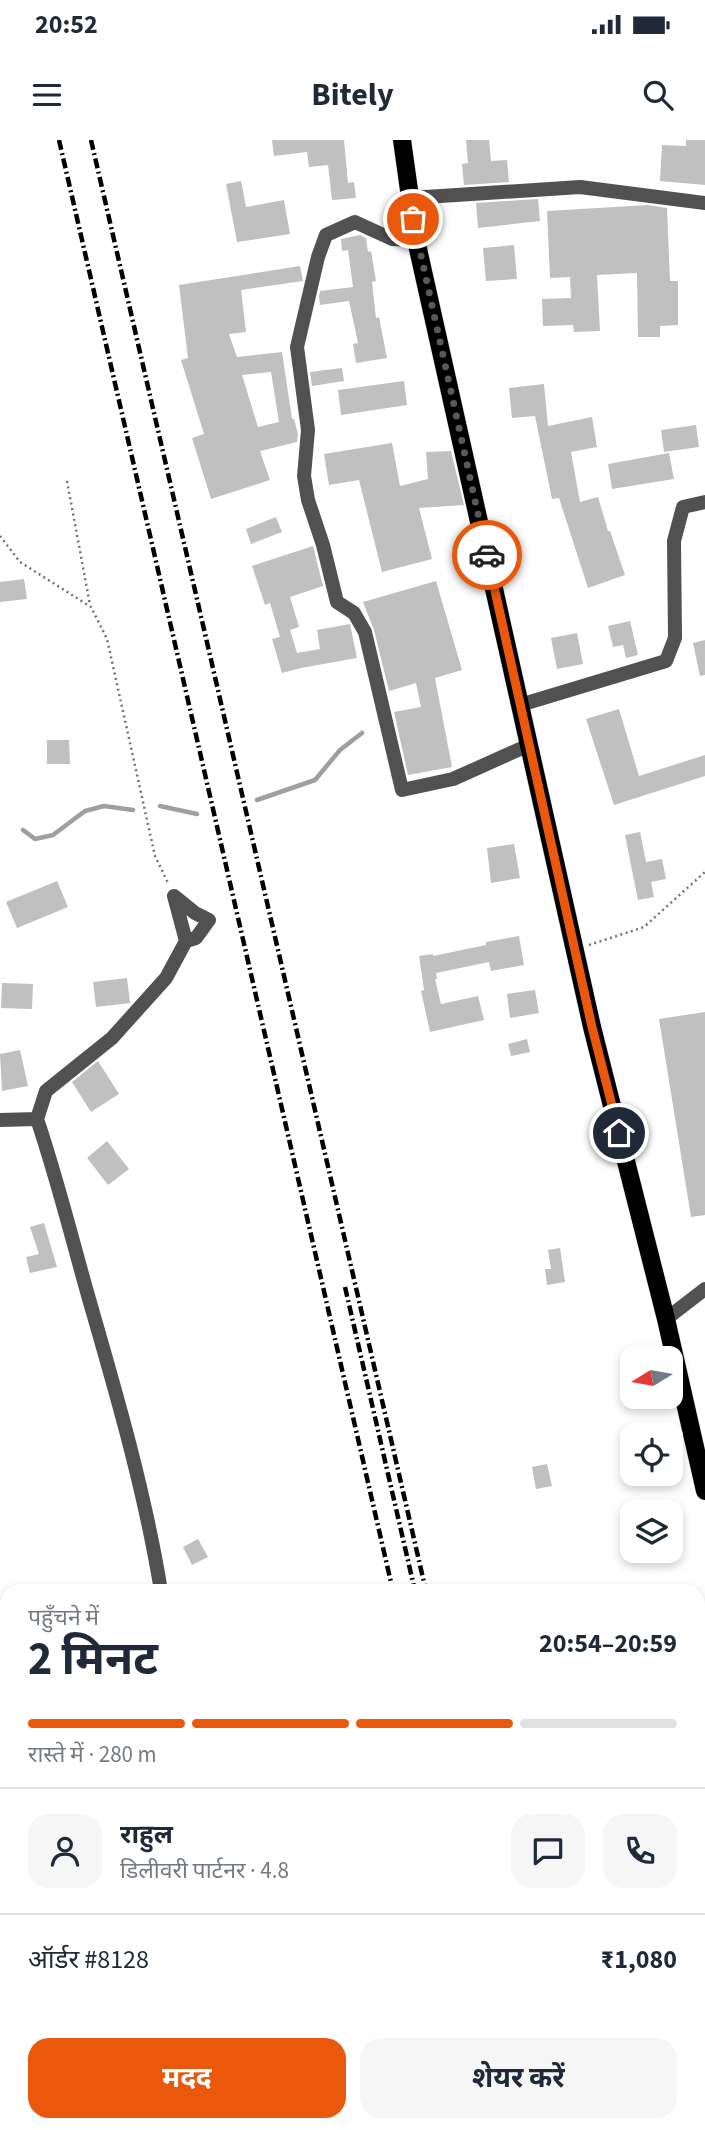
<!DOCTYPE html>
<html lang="hi">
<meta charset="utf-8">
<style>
:root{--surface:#fff;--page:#f6f6f7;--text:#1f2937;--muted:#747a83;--line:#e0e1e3;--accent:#ea580c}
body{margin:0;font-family:"Source Sans 3","Noto Sans Devanagari",sans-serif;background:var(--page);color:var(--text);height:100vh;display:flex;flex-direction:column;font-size:26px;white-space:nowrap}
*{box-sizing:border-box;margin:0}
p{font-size:23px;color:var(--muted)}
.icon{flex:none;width:38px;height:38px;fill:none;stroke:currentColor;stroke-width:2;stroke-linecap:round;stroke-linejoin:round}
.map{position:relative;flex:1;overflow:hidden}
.details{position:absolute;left:0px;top:1444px;width:705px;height:548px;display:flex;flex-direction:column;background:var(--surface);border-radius:21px 21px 0 0;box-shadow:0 4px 10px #0003}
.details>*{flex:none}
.needle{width:46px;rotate:259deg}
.controls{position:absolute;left:620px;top:1206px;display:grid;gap:14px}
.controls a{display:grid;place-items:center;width:63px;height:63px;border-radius:14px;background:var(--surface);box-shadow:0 4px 10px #0003;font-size:35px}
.pin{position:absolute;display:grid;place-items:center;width:60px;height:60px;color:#fff;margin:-30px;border:4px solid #fff;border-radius:50%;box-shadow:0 2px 7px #0007}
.courier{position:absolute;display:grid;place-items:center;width:70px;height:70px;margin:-35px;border:5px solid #ea580c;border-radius:50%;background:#fff;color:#222;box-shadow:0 2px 9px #0007}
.headline em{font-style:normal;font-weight:700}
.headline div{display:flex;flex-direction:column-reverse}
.headline{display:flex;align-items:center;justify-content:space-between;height:119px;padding:0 28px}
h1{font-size:46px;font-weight:700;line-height:52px}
.bar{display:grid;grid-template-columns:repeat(4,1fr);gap:10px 7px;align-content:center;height:84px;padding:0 28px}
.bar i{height:9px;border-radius:5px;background:var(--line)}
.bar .current{background:var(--accent)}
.bar p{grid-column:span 4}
.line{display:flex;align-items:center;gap:18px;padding:0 28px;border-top:2px solid var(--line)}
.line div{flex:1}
.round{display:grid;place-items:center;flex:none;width:74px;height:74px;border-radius:21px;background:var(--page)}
.action{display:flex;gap:14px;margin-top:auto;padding:14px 28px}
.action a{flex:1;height:80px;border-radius:21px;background:var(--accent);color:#fff;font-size:28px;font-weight:700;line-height:80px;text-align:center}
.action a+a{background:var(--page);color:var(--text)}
.status{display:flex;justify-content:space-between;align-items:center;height:49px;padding:0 35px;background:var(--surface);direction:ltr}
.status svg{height:19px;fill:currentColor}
header{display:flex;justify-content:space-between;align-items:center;height:91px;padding:0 28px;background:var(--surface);font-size:32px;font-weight:700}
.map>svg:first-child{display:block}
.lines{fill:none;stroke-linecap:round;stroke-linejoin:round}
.stream{stroke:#9f9f9f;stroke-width:4.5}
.building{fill:#c0c0c0;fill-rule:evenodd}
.primary-casing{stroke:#dbdbdb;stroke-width:19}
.path{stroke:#737373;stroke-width:2.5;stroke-dasharray:2 3.5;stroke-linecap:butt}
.minor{stroke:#515151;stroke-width:14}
.tertiary{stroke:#515151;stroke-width:14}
.primary{stroke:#000;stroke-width:18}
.rail{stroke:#000;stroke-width:4.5;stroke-dasharray:10 3.5 2 3.5;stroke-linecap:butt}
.done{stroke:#595959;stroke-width:7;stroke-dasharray:0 12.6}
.route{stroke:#ea580c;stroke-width:9}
</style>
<div class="status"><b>20:52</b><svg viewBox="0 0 49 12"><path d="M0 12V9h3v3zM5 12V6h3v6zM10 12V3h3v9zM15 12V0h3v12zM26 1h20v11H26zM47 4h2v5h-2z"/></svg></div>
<header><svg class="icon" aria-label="menu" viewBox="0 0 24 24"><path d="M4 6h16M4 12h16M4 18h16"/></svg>Bitely<svg class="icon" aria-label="search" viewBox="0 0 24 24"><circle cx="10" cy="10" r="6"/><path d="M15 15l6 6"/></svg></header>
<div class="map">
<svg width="705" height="1990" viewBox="0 0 705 1990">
<rect width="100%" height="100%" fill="#fff"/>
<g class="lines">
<path class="stream" d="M257 660 315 640 340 610 362 593
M160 666 197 674
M23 690 35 699 53 695 85 671 104 666 133 670"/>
</g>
<path class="building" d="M272 0H344L348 43 354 42 356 58 332 60 328 25 309 27 307 12 274 16Z
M466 0H489L491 21 507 20 509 42 464 45 462 24 468 23Z
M686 0H705V45L660 41 662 5 686 6Z
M241 41 246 67 284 60 290 94 237 102 226 44Z
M538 59 540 81 478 88 476 63Z
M648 65 667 68 670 141H678V185L660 186V197H638L637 133 597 135 600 191 574 192 573 185 543 186 542 159 571 158 570 137 550 138 547 71Z
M360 95 366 98 368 112 371 111 376 141 372 142 376 178 379 177 387 218 356 223 353 204 358 203 349 161 320 165 319 157 320 151 353 147 348 110 342 111 341 99Z
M514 105 517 139 486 141 483 108Z
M300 126 303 141 241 150 246 192 229 194 237 217 282 212 292 279H294L298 294 297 302 260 311 270 340 211 359 192 298 204 294 181 220 188 218 179 145ZM271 232 279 282 258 287 242 235Z
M342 228 344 241 312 246 310 232Z
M404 241 407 265 341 275 338 250Z
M544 244 548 286 592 277 597 307 571 312 580 362 598 357 608 391H610L625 435 588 448 559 358 552 359 535 276 512 278 509 248Z
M696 285 699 307 664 312 661 290Z
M392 303 400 346 428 339 426 312 451 311 464 365 419 368 432 419 382 432 359 340 329 345 324 314Z
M669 313 674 339 612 349 608 324Z
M276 377 282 392 251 404 246 389Z
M313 406 323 446 290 457 299 487 290 490 297 513 320 509 317 490 350 484 357 518 301 528 282 533 272 499 280 497 270 463 265 465 252 426Z
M24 439 27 459 0 462V442Z
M436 441 462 530 435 538 452 627 408 635 394 572 421 567 416 543 389 551 374 490 363 462Z
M630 481 638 515 626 518 623 505 613 507 608 486Z
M577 493 583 524 557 529 551 498Z
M705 500V535L700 536 693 503Z
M619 569 639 636 705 615V636L614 665 586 579Z
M47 600H69L70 624H47Z
M640 692 646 722 662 719 666 739 651 742 654 757 638 760 625 695Z
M514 704 520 738 491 743 487 708Z
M57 741 68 767 17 788 6 762Z
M519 796 524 825 491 831 489 822 436 833 437 839H435L441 864 478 856 484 880 430 892 421 851 424 850 419 816 433 814V816L486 805V802Z
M127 838 130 863 96 867 93 842Z
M2 843 33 844 32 869 1 868Z
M535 850 539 873 510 878 507 854Z
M705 872V1075L691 1077 659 879Z
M527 899 530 912 511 916 508 904Z
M20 910 28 946 2 951 0 914Z
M98 921 119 954 91 972 72 942Z
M107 1001 129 1029 108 1045 87 1018Z
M44 1083 57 1127 30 1133 26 1117 39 1114 30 1087Z
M560 1108 565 1142 547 1145 545 1129H551L548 1110Z
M547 1324 552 1346 536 1349 532 1327Z
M198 1399 208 1417 192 1425 183 1407Z"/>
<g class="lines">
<defs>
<path id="primary" d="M402 0 416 100 592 887 666 1179 705 1351"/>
</defs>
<use href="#primary" class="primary-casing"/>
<path class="path" d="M67 341 90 465
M0 396 20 422 91 467 107 499 155 716 169 745
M589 805 644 787 705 732"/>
<path class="minor" d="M410 58 580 47 705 63
M416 100 392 99 355 82 326 95 318 117 297 207 308 290 304 336 308 360 323 405 337 462 354 473 365 492 402 650 453 639 529 605
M174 756 195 773 209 780 196 798 186 801
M37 979 46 951 112 898 166 838 186 801 174 756
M0 980 37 979C57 1038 72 1099 89 1159 117 1256 145 1352 161 1451
M666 1179 705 1149
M0 1846 7 1848
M698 1935 705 1933
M460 1984 462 1990
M611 1990 612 1984"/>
<path class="tertiary" d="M520 565 666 521 675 498 674 401 683 367 705 362"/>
<use href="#primary" class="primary"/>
<path class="rail" d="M59 0 393 1451
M91 0 426 1451
M345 1147 415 1451
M523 1984 525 1990
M542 1984 543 1990
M553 1984 554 1990"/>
</g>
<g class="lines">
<path class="done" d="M413 79 487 415"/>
<path class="route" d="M487 415 592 887 619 993"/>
</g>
</svg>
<div class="controls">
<a><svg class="needle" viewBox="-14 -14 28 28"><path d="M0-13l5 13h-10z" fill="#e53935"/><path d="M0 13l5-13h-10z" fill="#747a83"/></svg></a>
<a><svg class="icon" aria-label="locate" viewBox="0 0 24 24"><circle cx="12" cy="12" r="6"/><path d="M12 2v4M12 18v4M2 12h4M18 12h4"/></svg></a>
<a><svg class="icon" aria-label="layers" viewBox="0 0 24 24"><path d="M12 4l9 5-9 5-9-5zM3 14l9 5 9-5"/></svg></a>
</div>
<div class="pin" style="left:413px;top:79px;background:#ea580c"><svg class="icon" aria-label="bag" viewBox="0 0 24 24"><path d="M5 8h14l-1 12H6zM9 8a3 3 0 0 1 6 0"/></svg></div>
<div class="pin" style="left:619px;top:993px;background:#1f2937"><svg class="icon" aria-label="home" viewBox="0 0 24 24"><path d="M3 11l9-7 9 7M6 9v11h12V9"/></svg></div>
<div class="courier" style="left:487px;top:415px"><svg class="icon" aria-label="car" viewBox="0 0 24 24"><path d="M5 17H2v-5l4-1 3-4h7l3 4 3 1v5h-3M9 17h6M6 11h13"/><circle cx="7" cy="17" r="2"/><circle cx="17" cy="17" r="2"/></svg></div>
<section class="details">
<div class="headline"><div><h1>2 मिनट</h1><p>पहुँचने में</p></div><em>20:54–20:59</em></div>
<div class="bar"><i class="current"></i><i class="current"></i><i class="current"></i><i></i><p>रास्ते में · 280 m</p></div>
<div class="line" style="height:126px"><a class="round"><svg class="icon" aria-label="person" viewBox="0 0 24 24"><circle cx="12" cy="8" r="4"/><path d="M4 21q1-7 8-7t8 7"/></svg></a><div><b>राहुल</b><p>डिलीवरी पार्टनर · 4.8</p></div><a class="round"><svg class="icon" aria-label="chat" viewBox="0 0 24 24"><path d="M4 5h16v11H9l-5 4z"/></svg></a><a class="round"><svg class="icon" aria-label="phone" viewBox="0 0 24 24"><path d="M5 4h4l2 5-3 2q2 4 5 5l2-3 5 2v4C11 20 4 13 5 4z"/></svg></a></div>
<div class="line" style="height:91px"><div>ऑर्डर #8128</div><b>₹1,080</b></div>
<div class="action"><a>मदद</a><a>शेयर करें</a></div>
</section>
</div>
